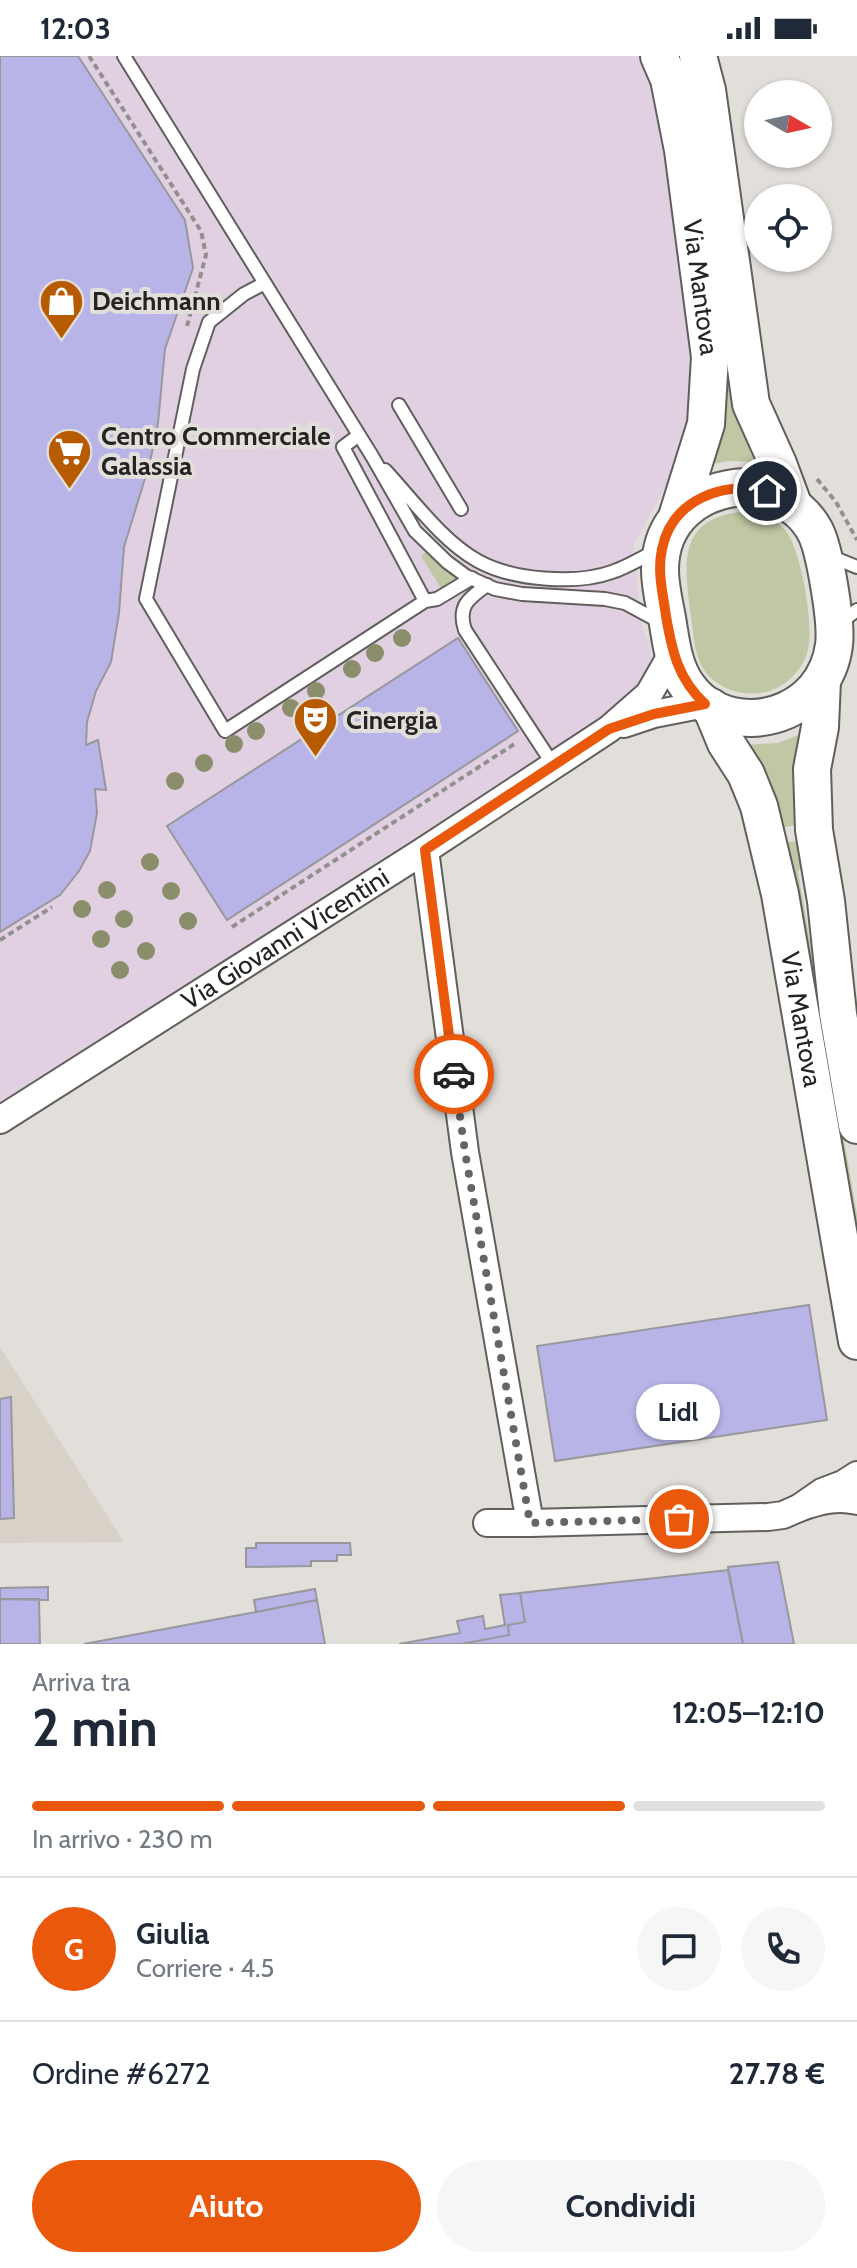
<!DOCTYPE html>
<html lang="it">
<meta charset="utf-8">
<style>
:root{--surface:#fff;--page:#f6f6f7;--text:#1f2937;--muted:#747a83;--line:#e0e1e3;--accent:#ea580c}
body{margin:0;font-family:Cabin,sans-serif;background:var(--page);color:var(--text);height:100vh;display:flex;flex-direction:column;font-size:30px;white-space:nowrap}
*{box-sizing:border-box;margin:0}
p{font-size:26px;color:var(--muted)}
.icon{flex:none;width:44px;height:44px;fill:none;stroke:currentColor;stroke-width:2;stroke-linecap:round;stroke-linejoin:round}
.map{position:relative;height:1588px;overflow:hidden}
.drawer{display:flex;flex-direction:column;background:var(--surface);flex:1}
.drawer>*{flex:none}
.needle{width:52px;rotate:99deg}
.buttons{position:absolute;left:744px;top:24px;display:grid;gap:16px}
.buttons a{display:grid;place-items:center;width:88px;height:88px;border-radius:50%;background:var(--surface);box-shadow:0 2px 6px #0004;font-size:40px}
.pin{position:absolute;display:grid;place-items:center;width:68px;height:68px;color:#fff;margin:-34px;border:4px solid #fff;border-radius:50%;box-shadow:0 2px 8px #0007}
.courier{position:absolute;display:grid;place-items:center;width:80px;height:80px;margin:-40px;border:6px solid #ea580c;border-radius:50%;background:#fff;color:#222;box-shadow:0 2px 10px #0007}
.bubble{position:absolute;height:56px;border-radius:28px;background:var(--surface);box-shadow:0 2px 6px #0004;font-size:26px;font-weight:700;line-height:56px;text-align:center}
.overview em{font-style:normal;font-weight:700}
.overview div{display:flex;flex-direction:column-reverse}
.overview{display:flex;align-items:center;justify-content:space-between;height:136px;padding:0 32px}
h1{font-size:52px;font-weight:700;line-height:60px}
.bar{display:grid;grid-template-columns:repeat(4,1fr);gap:12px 8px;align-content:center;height:96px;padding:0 32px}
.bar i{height:10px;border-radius:6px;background:var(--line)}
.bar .selected{background:var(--accent)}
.bar p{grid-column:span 4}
.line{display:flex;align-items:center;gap:20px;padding:0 32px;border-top:2px solid var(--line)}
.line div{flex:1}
.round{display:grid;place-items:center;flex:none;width:84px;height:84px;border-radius:42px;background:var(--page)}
.action{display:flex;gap:16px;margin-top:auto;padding:16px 32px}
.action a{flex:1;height:92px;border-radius:48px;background:var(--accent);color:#fff;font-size:32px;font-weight:700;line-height:92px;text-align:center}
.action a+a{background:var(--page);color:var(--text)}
.status{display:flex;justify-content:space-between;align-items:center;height:56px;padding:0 40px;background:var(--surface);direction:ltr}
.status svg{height:22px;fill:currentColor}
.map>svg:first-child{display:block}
.commercial{fill:#e0d0e2}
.built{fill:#d8d1c8}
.green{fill:#bfc7a4}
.building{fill:#b9b4e8;stroke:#98989c;stroke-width:2}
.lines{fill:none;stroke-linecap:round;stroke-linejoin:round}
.lane-casing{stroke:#615f5b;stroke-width:16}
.street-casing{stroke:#615f5b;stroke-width:30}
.secondary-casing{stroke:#615f5b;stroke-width:40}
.path{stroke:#92908d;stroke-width:4;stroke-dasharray:6 4;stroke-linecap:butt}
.lane{stroke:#fff;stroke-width:12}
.street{stroke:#fff;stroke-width:26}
.secondary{stroke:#fff;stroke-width:36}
.tree{fill:#8b8e6a}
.done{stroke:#676563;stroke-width:8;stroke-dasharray:0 14.4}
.route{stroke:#ea580c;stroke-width:10}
.labels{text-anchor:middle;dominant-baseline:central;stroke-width:8;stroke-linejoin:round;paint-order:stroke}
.street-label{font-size:26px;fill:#252422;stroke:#e2dfdb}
.poi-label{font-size:26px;font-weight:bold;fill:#252422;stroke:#e2dfdb;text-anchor:start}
</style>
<div class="status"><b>12:03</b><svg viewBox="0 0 49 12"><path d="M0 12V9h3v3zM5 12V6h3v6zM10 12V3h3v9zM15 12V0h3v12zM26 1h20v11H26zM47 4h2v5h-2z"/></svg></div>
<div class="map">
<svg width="857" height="1588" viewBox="0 0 857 1588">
<rect width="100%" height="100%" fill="#e2dfdb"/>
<path class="commercial" d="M0 0H645L661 61 694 306 695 347 671 421 634 488 642 572 649 586 652 601 651 618 637 639 0 1048Z"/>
<path class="built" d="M0 1291 124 1486 0 1487Z"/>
<path class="green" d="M674 0H680L684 12 760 406 730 405 712 408 720 378Z
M749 455C763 459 776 464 786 475 801 495 814 568 808 593 806 603 801 611 794 619 770 646 725 643 704 614 694 599 694 579 691 561 684 506 676 460 749 455Z
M426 496 460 519V523L442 534 421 500Z
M806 676 801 768 775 773 740 689 778 687Z
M803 784 805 800 798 816 857 1159V1196L778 788Z"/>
<path class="building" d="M0 0H78L185 164 193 212 165 293 158 367 150 406 124 491 119 557 111 606 96 635 87 666 86 689 98 684 106 734 95 733 97 757 90 795 79 815 60 839 0 876Z
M458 582 518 675 227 864 167 770Z
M809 1249 827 1364 555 1405 537 1290Z
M11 1341 14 1462 0 1463V1343Z
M256 1487H350L351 1499H337V1505H311V1510L246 1511V1492H256Z
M778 1506 794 1588H743L728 1511Z
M728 1514 743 1588H461L509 1579 508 1569 525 1566 520 1537Z
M48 1531V1544L0 1543V1532Z
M315 1533 317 1544 256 1556 254 1544Z
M520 1537 525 1566 508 1569 509 1579 461 1588H399L460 1577 457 1565 483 1560 485 1573 505 1569 500 1539Z
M0 1543H39L40 1588H0Z
M317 1544 325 1588H84L256 1556Z"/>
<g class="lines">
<defs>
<path id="lane" d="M124 0 372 400 415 475 447 506 466 520 495 533 522 538 605 543 625 547 662 567
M265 227 244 238 209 266 193 313 146 543 225 675 425 545 343 391 359 379
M399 349 461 453
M385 414C413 444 442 485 478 505 512 524 576 529 612 516 627 511 642 502 657 494
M827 499 857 511
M487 529C469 542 457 550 465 574L554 710
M425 545 437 543 472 522
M840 567 857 554"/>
<g id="street">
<path d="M624 668 654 658 705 648"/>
<path d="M425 794 465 1096 530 1467 768 1461 783 1459 799 1452"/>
<path id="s1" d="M0 1064 425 794 609 673 649 638 673 596"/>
<path d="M857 1419 843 1428 822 1436 799 1452C819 1445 837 1440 857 1445"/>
<path d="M487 1467H530"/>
</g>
<g id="secondary">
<path id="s2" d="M659 0 669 23 683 94 710 301 706 368 677 461"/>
<path d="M698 0 707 34 751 348 778 408 794 451"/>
<path d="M746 431C774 436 801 449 815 475 825 494 837 567 834 589 832 605 826 620 815 633 783 670 719 674 688 631 673 611 671 585 667 562 664 546 660 530 660 514 660 463 698 433 746 431Z"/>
<path d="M822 624 820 671 812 713 814 774 826 845 838 958 857 1069"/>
<path id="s3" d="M711 651 726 687 746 718 759 750 780 838 857 1285"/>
</g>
</defs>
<use href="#lane" class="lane-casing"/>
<use href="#street" class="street-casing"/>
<use href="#secondary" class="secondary-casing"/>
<path class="path" d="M89 0 201 175 206 199 187 270
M817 423 836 446 857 484
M232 871 516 687
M0 884 52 851"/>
<use href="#lane" class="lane"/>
<use href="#street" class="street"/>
<use href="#secondary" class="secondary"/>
</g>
<g class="tree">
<circle cx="402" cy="582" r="9"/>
<circle cx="375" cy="597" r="9"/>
<circle cx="352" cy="613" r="9"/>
<circle cx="316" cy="635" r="9"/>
<circle cx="291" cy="652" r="9"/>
<circle cx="256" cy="675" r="9"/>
<circle cx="234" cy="688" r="9"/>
<circle cx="204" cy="707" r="9"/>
<circle cx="175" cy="725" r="9"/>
<circle cx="150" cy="806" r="9"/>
<circle cx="107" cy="834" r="9"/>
<circle cx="171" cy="835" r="9"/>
<circle cx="82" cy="853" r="9"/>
<circle cx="124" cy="863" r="9"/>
<circle cx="188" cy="865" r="9"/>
<circle cx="101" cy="883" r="9"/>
<circle cx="146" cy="895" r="9"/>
<circle cx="120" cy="914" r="9"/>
</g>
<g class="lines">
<path class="done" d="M454 1018 465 1096 530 1467 679 1463"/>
<path class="route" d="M454 1018 425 794 609 673 654 658 705 648C678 623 672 595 666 560 663 538 657 516 662 493 672 444 722 425 767 435"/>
</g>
<defs>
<symbol id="shop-pin" viewBox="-11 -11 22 30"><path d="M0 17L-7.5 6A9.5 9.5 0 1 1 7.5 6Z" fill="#b75b02" stroke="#e2dfdb"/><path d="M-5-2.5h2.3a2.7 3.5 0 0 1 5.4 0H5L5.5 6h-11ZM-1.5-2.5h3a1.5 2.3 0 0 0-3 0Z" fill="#fff"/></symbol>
<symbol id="supermarket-pin" viewBox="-11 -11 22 30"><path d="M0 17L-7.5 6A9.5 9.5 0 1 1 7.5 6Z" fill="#b75b02" stroke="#e2dfdb"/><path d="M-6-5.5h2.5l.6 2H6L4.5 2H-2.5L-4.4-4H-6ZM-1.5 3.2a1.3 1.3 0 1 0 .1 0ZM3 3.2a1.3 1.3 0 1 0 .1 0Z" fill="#fff"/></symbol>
<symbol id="theatre-pin" viewBox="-11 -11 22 30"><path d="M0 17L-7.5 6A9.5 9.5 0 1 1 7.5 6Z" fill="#b75b02" stroke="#e2dfdb"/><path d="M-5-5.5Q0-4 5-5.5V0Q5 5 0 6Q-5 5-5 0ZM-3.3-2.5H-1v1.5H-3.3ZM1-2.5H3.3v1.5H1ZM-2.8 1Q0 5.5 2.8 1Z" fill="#fff"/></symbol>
</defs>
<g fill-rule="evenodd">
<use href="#shop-pin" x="36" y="220" width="51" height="69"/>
<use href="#supermarket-pin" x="44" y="370" width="51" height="69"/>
<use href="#theatre-pin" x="290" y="638" width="51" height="69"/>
</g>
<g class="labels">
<g class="street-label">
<text stroke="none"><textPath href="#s2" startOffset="236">Via Mantova</textPath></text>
<text stroke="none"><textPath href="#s1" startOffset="338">Via Giovanni Vicentini</textPath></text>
<text stroke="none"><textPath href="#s3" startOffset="328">Via Mantova</textPath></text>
</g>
<g class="poi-label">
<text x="92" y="245">Deichmann</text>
<text x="101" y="380">Centro Commerciale<tspan x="101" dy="30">Galassia</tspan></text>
<text x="346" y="664">Cinergia</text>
</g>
</g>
</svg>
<div class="buttons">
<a><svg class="needle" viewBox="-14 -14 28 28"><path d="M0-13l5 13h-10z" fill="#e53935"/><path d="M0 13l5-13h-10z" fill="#747a83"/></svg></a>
<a><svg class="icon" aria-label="locate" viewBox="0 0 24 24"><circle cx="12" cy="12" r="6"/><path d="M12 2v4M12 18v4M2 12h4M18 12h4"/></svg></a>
</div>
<div class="pin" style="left:679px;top:1463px;background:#ea580c"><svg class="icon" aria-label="bag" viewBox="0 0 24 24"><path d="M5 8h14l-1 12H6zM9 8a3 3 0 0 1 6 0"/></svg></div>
<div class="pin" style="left:767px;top:435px;background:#1f2937"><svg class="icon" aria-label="home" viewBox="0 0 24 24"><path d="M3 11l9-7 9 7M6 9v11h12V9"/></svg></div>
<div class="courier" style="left:454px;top:1018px"><svg class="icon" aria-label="car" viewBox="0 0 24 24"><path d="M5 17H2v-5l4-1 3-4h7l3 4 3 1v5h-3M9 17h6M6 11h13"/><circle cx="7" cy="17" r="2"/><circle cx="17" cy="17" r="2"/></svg></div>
<div class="bubble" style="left:636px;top:1328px;width:84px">Lidl</div>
</div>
<section class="drawer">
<div class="overview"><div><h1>2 min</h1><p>Arriva tra</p></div><em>12:05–12:10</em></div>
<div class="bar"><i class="selected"></i><i class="selected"></i><i class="selected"></i><i></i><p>In arrivo · 230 m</p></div>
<div class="line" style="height:144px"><b class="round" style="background:var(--accent);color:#fff">G</b><div><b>Giulia</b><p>Corriere · 4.5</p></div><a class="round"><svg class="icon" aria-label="chat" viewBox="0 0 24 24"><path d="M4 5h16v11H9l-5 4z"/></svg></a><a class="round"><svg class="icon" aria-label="phone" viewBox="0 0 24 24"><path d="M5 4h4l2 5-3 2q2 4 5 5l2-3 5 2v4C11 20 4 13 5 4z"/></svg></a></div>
<div class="line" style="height:104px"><div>Ordine #6272</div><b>27.78 €</b></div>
<div class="action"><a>Aiuto</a><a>Condividi</a></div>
</section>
